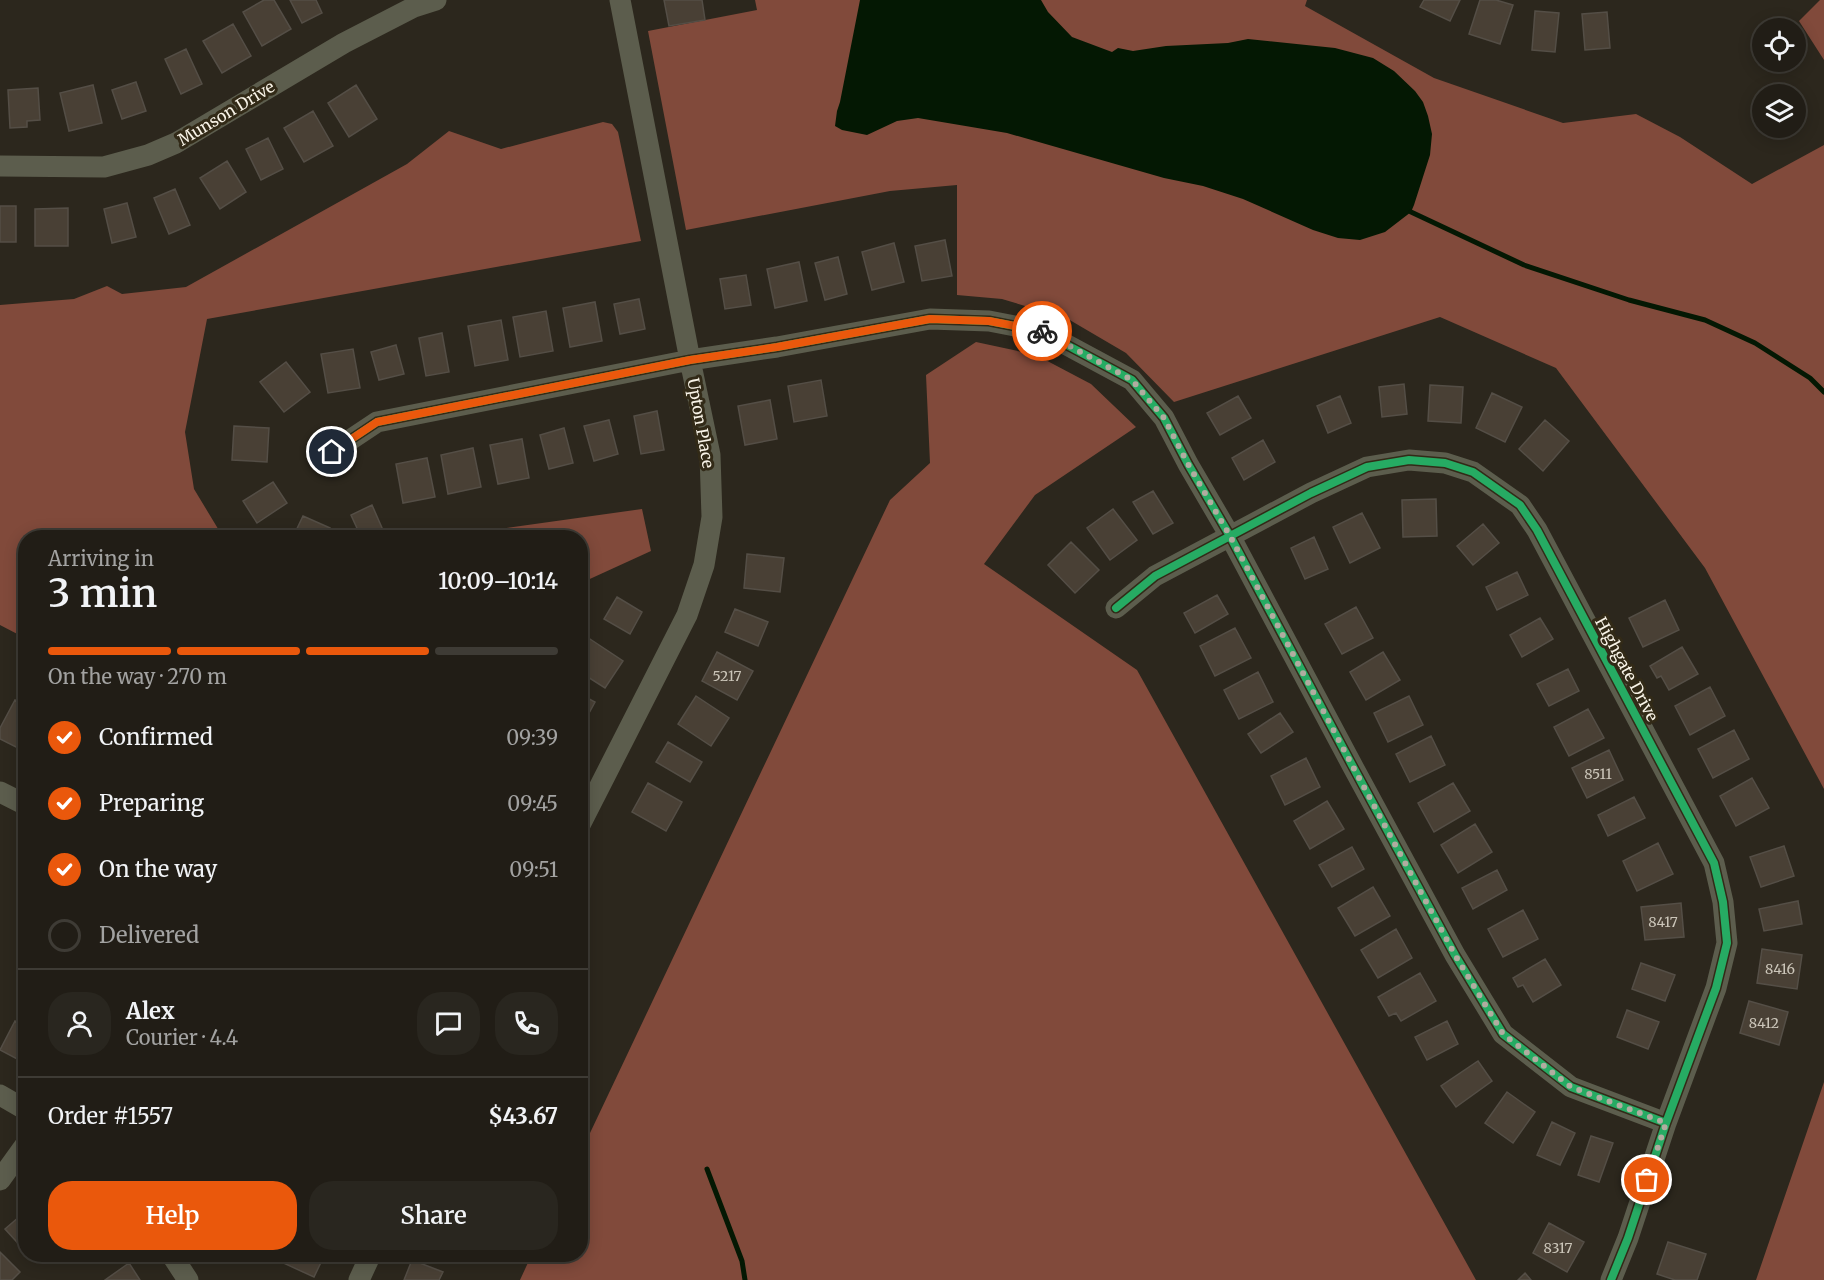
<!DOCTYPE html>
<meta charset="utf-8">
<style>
:root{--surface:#211d16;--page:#29261f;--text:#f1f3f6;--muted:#a2a2a1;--line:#3e3b35;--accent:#ea580c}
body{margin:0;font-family:Merriweather,serif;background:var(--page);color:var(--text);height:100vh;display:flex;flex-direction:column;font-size:22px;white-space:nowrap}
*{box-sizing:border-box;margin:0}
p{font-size:20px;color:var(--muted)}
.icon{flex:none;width:33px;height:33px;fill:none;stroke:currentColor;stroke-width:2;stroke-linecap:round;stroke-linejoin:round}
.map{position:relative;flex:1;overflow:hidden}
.sheet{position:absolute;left:18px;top:530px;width:570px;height:732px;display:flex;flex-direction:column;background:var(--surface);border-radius:24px;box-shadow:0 3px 15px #0003,0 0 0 2px var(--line)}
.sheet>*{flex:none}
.buttons{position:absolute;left:1752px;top:18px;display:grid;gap:12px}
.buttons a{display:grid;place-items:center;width:54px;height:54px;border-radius:50%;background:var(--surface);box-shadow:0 3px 15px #0003,0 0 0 2px var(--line);font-size:30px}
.pin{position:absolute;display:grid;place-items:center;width:51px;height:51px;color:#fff;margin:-26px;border:3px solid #fff;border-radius:50%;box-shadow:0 2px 6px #0007}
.courier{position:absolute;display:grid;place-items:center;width:60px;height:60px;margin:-30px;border:4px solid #ea580c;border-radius:50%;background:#fff;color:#222;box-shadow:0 2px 8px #0007}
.head em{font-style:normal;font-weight:600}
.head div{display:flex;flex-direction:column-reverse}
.head{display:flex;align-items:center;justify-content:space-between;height:102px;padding:0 30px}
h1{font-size:39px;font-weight:600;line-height:45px}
.bar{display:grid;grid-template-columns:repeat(4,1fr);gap:9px 6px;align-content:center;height:72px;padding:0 30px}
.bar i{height:8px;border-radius:4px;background:var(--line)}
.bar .current{background:var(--accent)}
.bar p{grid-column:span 4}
.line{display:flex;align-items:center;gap:15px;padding:0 30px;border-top:2px solid var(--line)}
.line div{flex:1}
.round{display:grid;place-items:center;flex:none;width:63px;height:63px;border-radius:24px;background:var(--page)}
ol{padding:0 30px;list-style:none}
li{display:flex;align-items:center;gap:18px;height:66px}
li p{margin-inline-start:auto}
li .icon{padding:6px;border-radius:50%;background:var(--accent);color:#fff;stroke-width:4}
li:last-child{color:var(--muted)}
li i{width:33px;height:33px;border:3px solid var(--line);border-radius:50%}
.button{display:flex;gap:12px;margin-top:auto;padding:12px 30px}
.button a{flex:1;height:69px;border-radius:24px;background:var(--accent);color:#fff;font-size:24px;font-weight:600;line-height:69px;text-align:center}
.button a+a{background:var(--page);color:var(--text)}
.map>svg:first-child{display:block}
.forest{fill:#814a3b}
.water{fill:#041803}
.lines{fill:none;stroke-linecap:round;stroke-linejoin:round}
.stream{stroke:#041803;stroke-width:5}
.building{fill:#494035;stroke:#544e46;stroke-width:1.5}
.minor{stroke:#5c5d4d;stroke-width:21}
.cycleway-casing{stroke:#322a17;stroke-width:11}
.cycleway{stroke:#26ab63;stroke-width:8}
.done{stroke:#b1aca0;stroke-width:6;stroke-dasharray:0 10.8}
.route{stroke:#ea580c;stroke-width:8}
.labels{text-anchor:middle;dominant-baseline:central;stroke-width:6;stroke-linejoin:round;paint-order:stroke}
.number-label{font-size:14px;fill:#ccc6ba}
.street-label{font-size:16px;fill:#f8f3e7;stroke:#322a17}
</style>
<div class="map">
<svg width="1824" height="1280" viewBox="0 0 1824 1280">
<rect width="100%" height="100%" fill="#2c271d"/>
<path class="forest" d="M755 0H1307L1305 6 1434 78 1563 123 1636 114 1680 137 1752 184 1824 145V789L1705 568 1556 368 1440 317 1174 402 1126 353 1068 319 1002 299 957 295V185L890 191 686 230 648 31 757 10Z
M1820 0H1824V60L1799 21Z
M603 122 612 124 618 132 641 241 207 319 185 432 194 489 223 537H26L25 638 0 625V305L74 299 107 286 122 294 186 287 407 164 449 131 501 149Z
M976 342 1036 355 1091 384 1136 427 1035 495 984 564 1137 670 1476 1280H520L532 1254H580L581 1152 890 500 930 463 926 375Z
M642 509 651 551 581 583 580 537H443Z
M1824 1082V1280H1756Z"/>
<path class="water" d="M860 0H1041L1048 12 1072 37 1112 52 1118 48 1133 51 1166 46 1228 43 1248 39 1335 48 1373 58 1394 71 1415 91 1423 102 1428 116 1432 134 1430 155 1414 205 1411 212 1385 232 1360 240 1338 238 1313 230 1243 199 1203 186 1164 178 1007 133 918 118 897 121 867 135 842 130 835 126 837 111 840 102Z"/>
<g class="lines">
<path class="stream" d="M1411 212 1524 265 1629 300 1705 320 1755 343 1810 378 1824 392
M707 1169 742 1261 745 1280"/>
</g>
<path class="building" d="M264 0H274L291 29 262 46 243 12Z
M290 0H316L322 13 302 23Z
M664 0H702L705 20 669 26Z
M1424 0H1460L1450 21 1420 7Z
M1480 0H1496L1513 5 1500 44 1469 34Z
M1535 11 1559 13 1555 52 1532 50Z
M1607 12 1610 48 1585 50 1582 14Z
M233 24 251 56 222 73 203 41Z
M186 49 202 84 181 94 165 59Z
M136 82 146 111 122 119 112 90Z
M93 85 102 123 69 131 60 93Z
M356 85 377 119 349 137 328 103Z
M38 88 40 120 27 121V127L10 128 8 90Z
M313 111 333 146 304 162 284 128Z
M268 138 283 169 261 180 246 149Z
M227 161 246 192 220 209 200 178Z
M175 189 190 225 169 234 154 198Z
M127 203 136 237 112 243 104 209Z
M0 206H16V242H0Z
M68 208V246H35V209Z
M945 240 952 276 922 281 915 246Z
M894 243 904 282 872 290 862 252Z
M838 257 847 294 825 300 815 263Z
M799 262 807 301 775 308 767 269Z
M746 275 751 305 725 309 720 279Z
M639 299 645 329 620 334 614 304Z
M595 302 602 341 570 347 563 308Z
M546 311 553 351 520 357 513 317Z
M501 320 508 360 475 366 468 326Z
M442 333 449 372 426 376 419 338Z
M396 345 404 374 379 380 371 352Z
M353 349 360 388 328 393 321 354Z
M286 362 310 392 284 412 260 382Z
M821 380 827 416 794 422 788 386Z
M1404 384 1407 414 1382 417 1379 387Z
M1430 385 1463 387 1461 423 1428 421Z
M1492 393 1522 407 1505 442 1476 428Z
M1238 396 1251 418 1220 435 1207 413Z
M1340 396 1351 423 1328 433 1317 406Z
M770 400 777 439 745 445 738 406Z
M657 411 664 450 641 454 634 416Z
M609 420 618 454 594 461 584 426Z
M1545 420 1569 441 1543 471 1519 449Z
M234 426 269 428 267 462 232 460Z
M564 428 573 463 549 469 540 435Z
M522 439 529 478 498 484 490 445Z
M1263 440 1275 462 1244 480 1232 458Z
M473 448 481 487 448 494 441 455Z
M427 458 435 497 403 503 396 464Z
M273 482 287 503 257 523 243 501Z
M1153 491 1173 523 1153 534 1133 502Z
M1436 499 1437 536 1403 537 1402 500Z
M372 505 386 537H361L351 515Z
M1113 509 1137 540 1110 560 1087 528Z
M1362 513 1380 548 1350 563 1333 527Z
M303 516 330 528 326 537H293Z
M1483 524 1499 543 1473 565 1457 546Z
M1314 537 1328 569 1305 579 1291 548Z
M1071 542 1099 570 1075 593 1048 565Z
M747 554 784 558 780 592 744 588Z
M1517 572 1528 595 1497 610 1486 587Z
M1217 595 1228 614 1195 633 1184 613Z
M617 597 642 612 630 634 604 619Z
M1665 600 1679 630 1643 647 1629 618Z
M1356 607 1373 638 1342 654 1325 624Z
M735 609 768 622 758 646 725 632Z
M1540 618 1553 639 1522 657 1510 635Z
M1235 628 1251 658 1215 676 1200 646Z
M590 639 623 661 605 688 580 672V653Z
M1682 647 1698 674 1669 690 1661 676 1657 678 1650 666Z
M717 652 753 671 737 700 702 681Z
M1383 652 1400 680 1366 700 1350 672Z
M1568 669 1579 691 1549 706 1537 684Z
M1258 672 1273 702 1239 719 1224 690Z
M1710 687 1725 716 1690 735 1675 706Z
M580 694 595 702 583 724 580 723Z
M696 696 729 718 711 746 678 724Z
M1409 696 1423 725 1388 742 1374 713Z
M15 700 26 705V752L0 739V728Z
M1588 709 1604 738 1569 756 1554 727Z
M1280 713 1293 732 1261 753 1248 734Z
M1734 730 1749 759 1713 778 1698 749Z
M1431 736 1445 765 1410 782 1396 754Z
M668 742 702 762 690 782 656 762Z
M1609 750 1623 780 1587 798 1572 768Z
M1306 758 1320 787 1285 805 1271 776Z
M1752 778 1769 808 1736 826 1720 796Z
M648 783 682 802 666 831 632 812Z
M1453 783 1470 811 1434 832 1418 803Z
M1634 797 1645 818 1608 836 1598 815Z
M1327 801 1344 829 1310 849 1294 821Z
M1475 824 1492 852 1458 873 1441 845Z
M1658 843 1673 874 1637 891 1623 861Z
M1784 846 1794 876 1761 887 1750 857Z
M1352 847 1364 869 1332 887 1319 865Z
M1497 870 1507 890 1473 909 1462 888Z
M1373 887 1390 916 1355 936 1338 908Z
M1798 901 1802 924 1764 931 1759 909Z
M1681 903 1684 937 1645 940 1641 907Z
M1523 910 1538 939 1503 957 1488 929Z
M1396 929 1412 958 1378 978 1361 950Z
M1762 949 1802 955 1797 989 1757 983Z
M1545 959 1561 985 1533 1002 1523 985 1518 987 1513 978Z
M1641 963 1675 975 1665 1001 1632 989Z
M1420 973 1436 1001 1401 1021 1396 1013 1389 1016 1378 997Z
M1749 1001 1788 1012 1779 1045 1740 1033Z
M1627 1010 1659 1022 1648 1049 1617 1037Z
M15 1021 26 1026V1058L23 1062 0 1050Z
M1447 1021 1458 1044 1427 1060 1415 1037Z
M1478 1061 1492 1081 1456 1107 1441 1086Z
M1507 1092 1535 1112 1513 1143 1485 1123Z
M1552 1122 1575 1133 1560 1165 1537 1155Z
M1591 1136 1613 1143 1599 1182 1578 1175Z
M26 1211V1252L5 1229Z
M1549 1223 1584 1242 1567 1272 1533 1253Z
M1668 1242 1706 1254 1697 1280H1675L1657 1274Z
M0 1252 20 1272 12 1280H0Z
M283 1254H325L314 1277 279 1261Z
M412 1260 443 1272 439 1280H404Z
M129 1263 140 1280H105Z
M1525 1273 1531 1280H1518Z"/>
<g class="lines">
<path class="minor" d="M0 166 104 167 148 155 176 143 344 43 414 7 436 0
M332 452 377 422 690 360 777 347 930 319 989 321 1041 331 1132 380 1164 418 1188 464 1230 536 1352 765 1455 955 1503 1034 1571 1087 1666 1123
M1116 608 1155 576 1311 493 1367 467 1409 460 1445 463 1473 472 1520 505 1537 530 1714 863 1723 902 1727 943 1716 988 1666 1123 1628 1238 1611 1280
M0 792 26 805
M580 825 687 615 704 565 712 517 710 455 690 360 620 0
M0 1095 26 1110
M0 1180 26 1144
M171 1254 188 1280
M359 1280 371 1254"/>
<defs>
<path id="cycleway" d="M332 452 377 422 690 360 777 347 930 319 989 321 1041 331 1132 380 1164 418 1188 464 1230 536 1352 765 1455 955 1503 1034 1571 1087 1666 1123
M1116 608 1155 576 1311 493 1367 467 1409 460 1445 463 1473 472 1520 505 1537 530 1714 863 1723 902 1727 943 1716 988 1666 1123 1628 1238 1611 1280"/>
</defs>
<use href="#cycleway" class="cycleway-casing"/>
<use href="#cycleway" class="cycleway"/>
</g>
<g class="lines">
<path class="done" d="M1042 331 1132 380 1164 418 1188 464 1230 536 1352 765 1455 955 1503 1034 1571 1087 1666 1123 1647 1180"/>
<path class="route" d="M332 452 377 422 690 360 777 347 930 319 989 321 1042 331"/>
</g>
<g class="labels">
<g class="number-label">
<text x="727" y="676">5217</text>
<text x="1598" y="774">8511</text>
<text x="1663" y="922">8417</text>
<text x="1780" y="969">8416</text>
<text x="1764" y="1023">8412</text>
<text x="1558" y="1248">8317</text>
</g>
<g class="street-label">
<text transform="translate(226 113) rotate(-31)">Munson Drive</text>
<text transform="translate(701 423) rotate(80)">Upton Place</text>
<text transform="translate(1627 669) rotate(62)">Highgate Drive</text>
</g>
</g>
</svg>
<div class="buttons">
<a><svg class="icon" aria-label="locate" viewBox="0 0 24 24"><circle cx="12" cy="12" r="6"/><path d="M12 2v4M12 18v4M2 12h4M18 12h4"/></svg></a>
<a><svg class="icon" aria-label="layers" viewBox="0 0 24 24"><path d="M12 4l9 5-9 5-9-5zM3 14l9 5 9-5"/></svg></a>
</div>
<div class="pin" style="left:1647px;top:1180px;background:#ea580c"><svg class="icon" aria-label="bag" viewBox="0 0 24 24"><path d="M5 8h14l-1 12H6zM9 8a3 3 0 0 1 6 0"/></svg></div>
<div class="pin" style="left:332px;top:452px;background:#1f2937"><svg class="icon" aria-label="home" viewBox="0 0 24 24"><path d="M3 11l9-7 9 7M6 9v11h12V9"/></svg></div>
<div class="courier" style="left:1042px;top:331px"><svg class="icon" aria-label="bike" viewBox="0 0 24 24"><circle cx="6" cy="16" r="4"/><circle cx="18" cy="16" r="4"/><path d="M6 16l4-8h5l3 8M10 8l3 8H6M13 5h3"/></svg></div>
<section class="sheet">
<div class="head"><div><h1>3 min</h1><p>Arriving in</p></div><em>10:09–10:14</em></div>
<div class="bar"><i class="current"></i><i class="current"></i><i class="current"></i><i></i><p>On the way · 270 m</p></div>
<ol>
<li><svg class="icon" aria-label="check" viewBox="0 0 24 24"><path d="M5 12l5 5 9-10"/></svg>Confirmed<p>09:39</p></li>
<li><svg class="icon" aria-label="check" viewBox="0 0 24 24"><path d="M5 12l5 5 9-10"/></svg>Preparing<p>09:45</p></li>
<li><svg class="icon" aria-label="check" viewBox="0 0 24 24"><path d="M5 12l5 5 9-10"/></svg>On the way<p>09:51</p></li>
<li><i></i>Delivered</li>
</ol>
<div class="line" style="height:108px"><a class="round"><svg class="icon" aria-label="person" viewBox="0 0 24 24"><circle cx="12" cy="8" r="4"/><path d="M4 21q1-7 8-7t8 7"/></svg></a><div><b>Alex</b><p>Courier · 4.4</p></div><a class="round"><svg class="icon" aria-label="chat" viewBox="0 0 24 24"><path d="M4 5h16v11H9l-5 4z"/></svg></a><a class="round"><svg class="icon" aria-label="phone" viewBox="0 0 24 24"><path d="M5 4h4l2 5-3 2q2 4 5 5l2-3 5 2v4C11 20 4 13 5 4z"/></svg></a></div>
<div class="line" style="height:78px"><div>Order #1557</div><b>$43.67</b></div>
<div class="button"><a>Help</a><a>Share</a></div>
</section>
</div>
